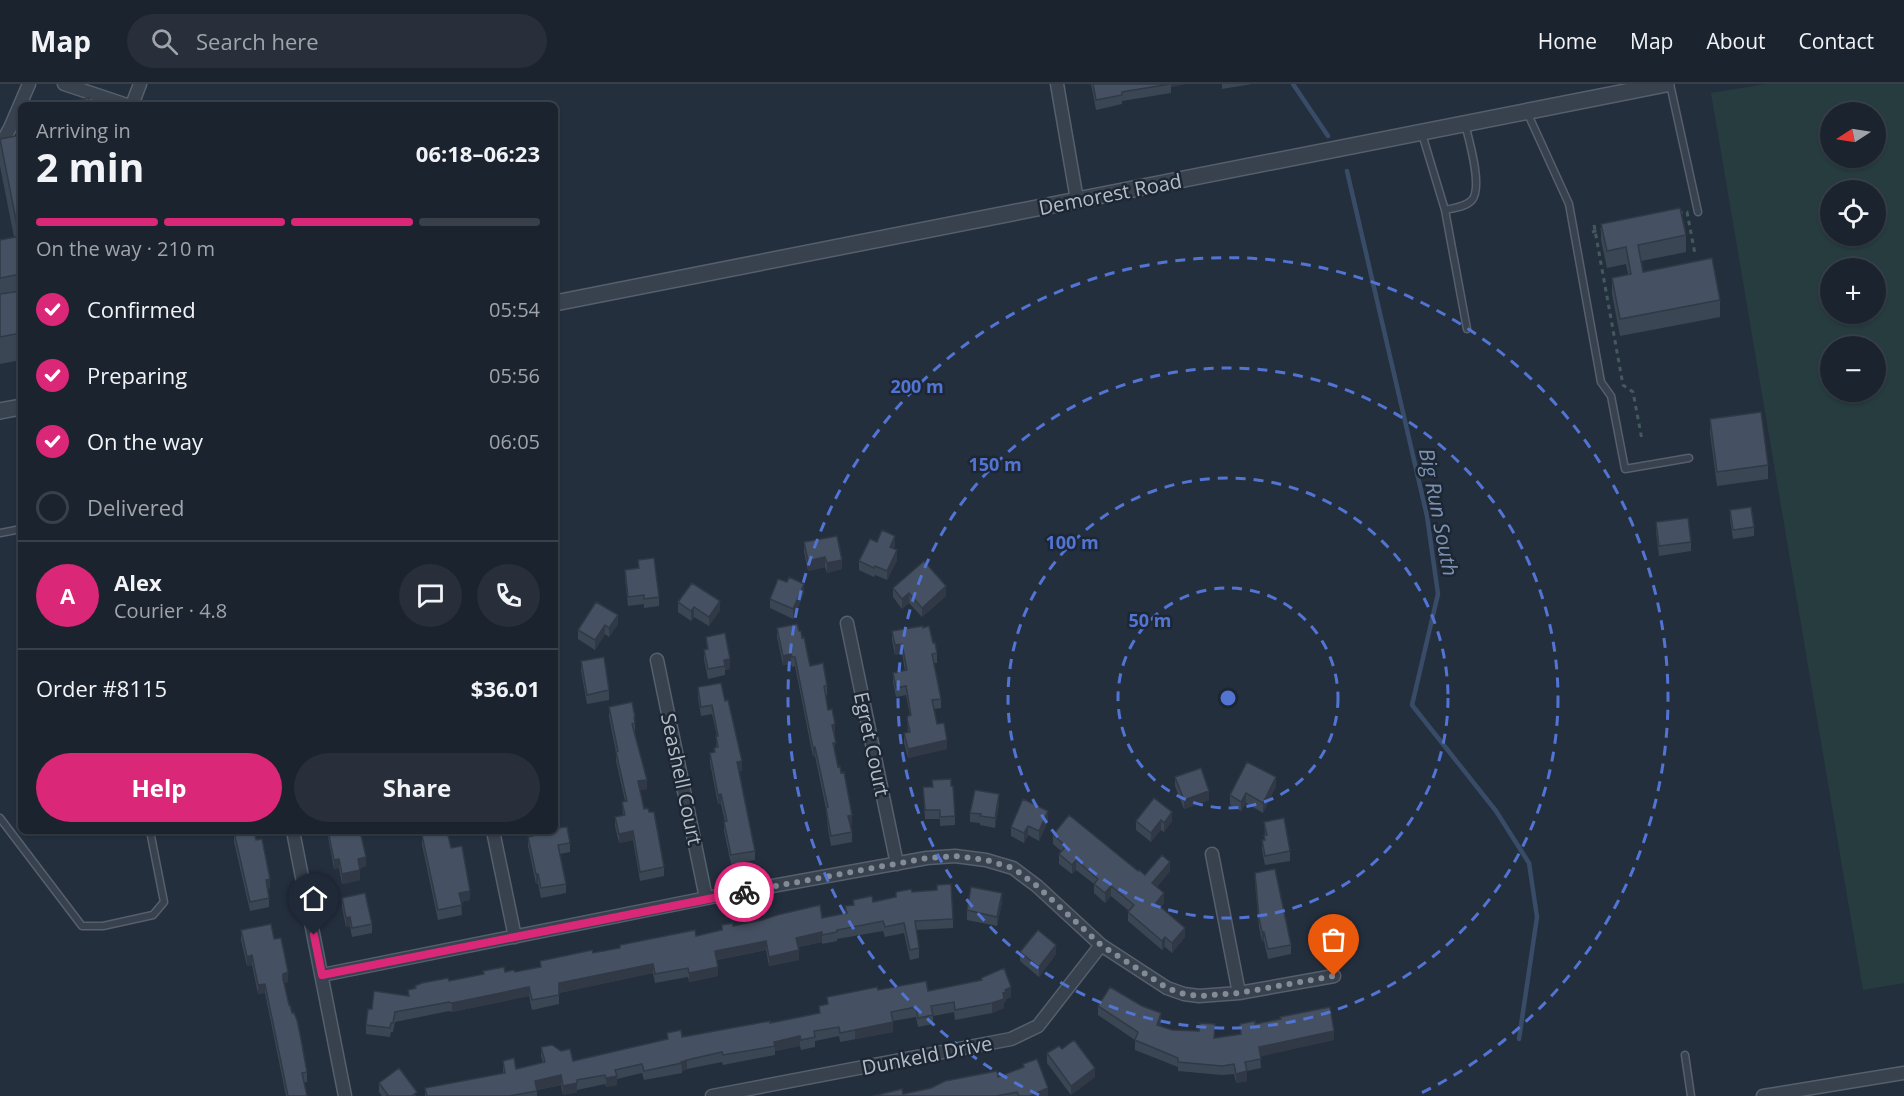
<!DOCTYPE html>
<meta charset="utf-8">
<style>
:root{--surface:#1b232e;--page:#282f3a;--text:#f1f3f6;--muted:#a0a4aa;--line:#39404a;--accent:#db2777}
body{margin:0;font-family:"Open Sans",sans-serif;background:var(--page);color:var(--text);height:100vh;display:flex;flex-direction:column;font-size:22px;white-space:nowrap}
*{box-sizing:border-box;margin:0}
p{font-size:20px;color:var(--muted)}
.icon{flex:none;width:33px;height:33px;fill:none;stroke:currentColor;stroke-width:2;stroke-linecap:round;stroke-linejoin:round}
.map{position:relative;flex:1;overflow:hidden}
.details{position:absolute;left:18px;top:18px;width:540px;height:732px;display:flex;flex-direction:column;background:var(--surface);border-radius:9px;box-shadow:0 2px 4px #0004,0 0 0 2px var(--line)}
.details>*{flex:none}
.needle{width:39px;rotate:258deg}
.tools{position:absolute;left:1820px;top:18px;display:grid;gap:12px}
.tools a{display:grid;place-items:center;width:66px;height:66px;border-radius:50%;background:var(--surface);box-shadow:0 2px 4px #0004,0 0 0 2px var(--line);font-size:30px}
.pin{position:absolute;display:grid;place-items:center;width:51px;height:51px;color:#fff;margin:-62px -26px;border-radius:50% 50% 50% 0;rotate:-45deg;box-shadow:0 0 6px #0007}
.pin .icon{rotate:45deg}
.courier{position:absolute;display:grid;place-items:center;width:60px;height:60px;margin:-30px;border:4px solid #db2777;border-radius:50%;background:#fff;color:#222;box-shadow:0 2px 8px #0007}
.summary em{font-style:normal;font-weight:700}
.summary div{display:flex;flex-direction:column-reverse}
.summary{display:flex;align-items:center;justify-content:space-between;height:102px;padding:0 18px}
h1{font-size:39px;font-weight:700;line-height:45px}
.bar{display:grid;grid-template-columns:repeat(4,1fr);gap:9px 6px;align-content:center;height:72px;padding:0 18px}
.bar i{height:8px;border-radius:4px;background:var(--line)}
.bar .active{background:var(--accent)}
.bar p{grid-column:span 4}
.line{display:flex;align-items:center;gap:15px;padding:0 18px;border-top:2px solid var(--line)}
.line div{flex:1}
.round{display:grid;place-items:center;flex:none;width:63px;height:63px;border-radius:32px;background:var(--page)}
ol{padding:0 18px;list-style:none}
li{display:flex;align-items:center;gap:18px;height:66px}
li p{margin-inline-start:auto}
li .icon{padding:6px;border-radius:50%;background:var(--accent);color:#fff;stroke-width:4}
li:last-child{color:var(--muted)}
li i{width:33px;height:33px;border:3px solid var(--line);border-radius:50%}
.primary-button{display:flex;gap:12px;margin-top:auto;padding:12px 18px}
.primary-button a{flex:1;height:69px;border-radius:36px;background:var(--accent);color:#fff;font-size:24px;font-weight:700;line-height:69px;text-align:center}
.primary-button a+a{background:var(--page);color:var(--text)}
header{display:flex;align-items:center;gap:36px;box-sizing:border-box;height:84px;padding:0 30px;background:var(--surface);border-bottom:2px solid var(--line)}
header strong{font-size:28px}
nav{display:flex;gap:33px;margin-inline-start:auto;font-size:21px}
.search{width:420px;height:54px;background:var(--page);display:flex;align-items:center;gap:15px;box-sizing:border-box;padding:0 21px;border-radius:33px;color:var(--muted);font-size:22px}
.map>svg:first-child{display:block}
.green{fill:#263c3f;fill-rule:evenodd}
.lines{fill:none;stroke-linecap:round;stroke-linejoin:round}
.stream{stroke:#394c67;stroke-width:4.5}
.service-casing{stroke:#565f6c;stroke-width:9}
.minor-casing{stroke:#565f6c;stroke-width:15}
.tertiary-casing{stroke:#565f6c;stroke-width:18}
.path{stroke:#44595c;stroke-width:3;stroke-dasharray:4.5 4.5;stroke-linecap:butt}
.service{stroke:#38414e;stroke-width:6}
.minor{stroke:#38414e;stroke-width:12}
.tertiary{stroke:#38414e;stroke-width:15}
.wall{fill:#3b4654}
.shaded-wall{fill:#303945}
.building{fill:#455162;stroke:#303945;stroke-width:1.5}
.done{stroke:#828b98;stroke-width:6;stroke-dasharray:0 10.8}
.route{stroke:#db2777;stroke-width:8}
.ring{fill:none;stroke:#5274d3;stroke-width:3;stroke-dasharray:10 8}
.labels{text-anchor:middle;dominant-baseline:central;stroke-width:5;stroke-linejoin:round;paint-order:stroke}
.street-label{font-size:20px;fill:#b4bcc9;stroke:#1d2633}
.water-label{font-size:21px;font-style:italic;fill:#7c92b1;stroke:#1d2633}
.centre{fill:#5274d3;stroke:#1d2633;stroke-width:3}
.ring-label{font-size:18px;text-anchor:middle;font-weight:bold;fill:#5274d3;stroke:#1d2633;stroke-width:5;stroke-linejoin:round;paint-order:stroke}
</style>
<header>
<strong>Map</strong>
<div class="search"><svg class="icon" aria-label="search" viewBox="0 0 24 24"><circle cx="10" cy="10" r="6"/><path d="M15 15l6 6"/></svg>Search here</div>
<nav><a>Home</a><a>Map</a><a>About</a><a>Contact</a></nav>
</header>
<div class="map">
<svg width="1904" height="1012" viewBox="0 0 1904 1012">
<rect width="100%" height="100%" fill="#242f3e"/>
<path class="green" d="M1766 0H1904V899L1863 906 1711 9ZM1830 28H1875V74H1830ZM1830 106H1875V152H1830ZM1830 184H1875V230H1830ZM1830 262H1875V308H1830Z"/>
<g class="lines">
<path class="stream" d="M1293 0 1328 52
M1347 87 1427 432 1438 510 1412 621 1496 727 1529 779 1537 833 1519 955"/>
<defs>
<path id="service" d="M1670 0 1698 128
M1527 28 1569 120 1601 298 1611 312 1625 385 1689 374
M1422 50 1445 126 1467 245
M1445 126C1453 124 1466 123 1472 116 1483 103 1469 56 1465 40
M0 449 21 445
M0 734 82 842H103L153 831 164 818 150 747
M1685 971 1691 1012"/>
<path id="minor" d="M64 0 127 21
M1057 0 1077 116
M132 21 140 0
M0 62 10 44 29 0
M847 539 897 780
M657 576 706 814
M293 747 345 1012
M493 747 515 853
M1212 770 1239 909
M322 891 717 812 927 774 955 772 986 776 1013 784 1037 802 1101 861 1167 904 1184 910 1199 912 1239 909 1334 892
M712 1012 1011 955 1038 942 1101 861
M1763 1012 1904 989"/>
<path id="tertiary" d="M555 219 1666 0
M0 327 21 323"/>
</defs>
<use href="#service" class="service-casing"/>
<use href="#minor" class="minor-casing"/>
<use href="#tertiary" class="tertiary-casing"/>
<path class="path" d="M1678 129 1687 128 1695 170
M1594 141 1623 301 1633 308 1642 356
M1592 148 1604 145"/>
<use href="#service" class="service"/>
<use href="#minor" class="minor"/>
<use href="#tertiary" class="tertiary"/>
</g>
<path class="wall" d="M1091 0H1185L1171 3V9L1122 17V20L1096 26Z
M1222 0H1252L1222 5Z
M21 51V276L0 280V156L14 153 0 82V55Z
M1601 140 1686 151V168L1641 177 1643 188 1720 216V233L1620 252 1612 210V194L1628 190 1626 180 1607 184 1601 156Z
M1710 335 1768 381V395L1717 402 1710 349Z
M1730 426 1754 443V452L1733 455 1730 435Z
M1656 438 1691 458V467L1659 472 1656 448Z
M804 458 842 485 827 489 825 483 808 487 804 468Z
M877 458 895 461 893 465 897 476 887 496 875 491 874 493 859 486V477Z
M638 476 659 513V522L644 524V520L628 522 625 495V486L638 484Z
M893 504 946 512 922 533 909 519 902 525 893 513Z
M804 509 793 535 770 524V515Z
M596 518 618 540 609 553 605 550 595 566 578 555V546Z
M678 518 720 526 709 542 694 533 691 537 678 528Z
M777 544 799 547 810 582 827 602V611L825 612 828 626 835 650H834L835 668 852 741H850L852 748V758L831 762 828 745 826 725 815 672 813 673 795 582 792 583 791 580 783 581 777 553Z
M923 544 933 559 937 569V579H934L941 615V624L934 625 937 640 947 665 908 674 904 659V649H908L907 635 910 632 906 611 896 613 893 598V589L905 587 902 569 895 571 892 556V547Z
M706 553 730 585 725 586V591L708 595 704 575V566H707Z
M581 577 609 606V616L587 620 581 587Z
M698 603 725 617 742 687H739L755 767V776L731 780 724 747V738H725L721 720H718L710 679V669H714V664L716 663 717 652 712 630 701 632 698 613Z
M609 623 635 633V649L647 705 640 706 644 725 664 783V792L640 797 633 756 619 759 615 742V733L623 731 622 718 625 717 616 677V668L609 633Z
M1175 693 1209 716 1184 725 1175 702Z
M932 696 951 702 955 732V741L940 742V735H925L923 703H932Z
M1276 702 1263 729 1246 719 1241 727 1230 721V711Z
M1154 714 1172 737 1164 748 1161 746 1151 758 1136 746V737Z
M999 719 995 744 980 741V739L970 738V729Z
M1048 736 1039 757 1028 751 1024 759 1011 752V743Z
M1264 738 1290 767V777L1265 781 1262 766V756H1264V751H1265Z
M559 744 570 759V768L560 770 566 800V809L541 814 538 799 536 800 528 762V753L531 752 530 747H555Z
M328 747H360L366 782 360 784V796L342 800 339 784 334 785 328 753Z
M433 747H447L451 764 470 816 461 818 462 831 438 836 422 761V751L433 749Z
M234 748 256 756 270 804 267 805 269 814V823L250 827 234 758Z
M1053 751 1145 791 1170 787 1157 803 1164 819 1161 823 1185 853 1172 869 1165 863 1162 866 1128 837V828L1129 827 1111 812 1105 819 1094 809V800L1076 786 1072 790 1059 780V770L1061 767 1053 760Z
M1255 789 1291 861V870L1268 875 1264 857 1262 858 1259 843 1255 799Z
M912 808 953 835V844L916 846 919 864V874L910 876 904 849 885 853 883 847 837 855V857L822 860V858L798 863 799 876 769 882 766 866 717 876 718 892 689 898 688 893 655 899 653 889 559 909V920L532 926 529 912 452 928 449 927 395 938 393 948H391L390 953 366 950V941L372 925 408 912V906L483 890V887L515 888 540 883V877L593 869 696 852 722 847V841L733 842 822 834 845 829V822L853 821V816L873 818 896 813Z
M342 814 372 840V849L352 853 350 842 346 843 342 823Z
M1002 818 997 842 967 836V826Z
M241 846 274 855 288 898 284 899 289 921 307 988V998H304L307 1012H286L265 909 258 910 252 881 247 882 241 856Z
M1020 868 1056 870 1039 893 1020 877Z
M981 894 1011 913 1006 915V918H1004V924L992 929 955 936 954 928 933 932V940L918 943 916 933 893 937V948L840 958 839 952 815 957V963L801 966 800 962 775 967V971L723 981 722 978 687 985 682 987V989L644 996 642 989 617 995V1001L606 1003 605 1000 577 1006V1008L563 1011 561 1001 537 1006V1012H425V1004L503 989V977L516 985 543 979 541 972V963L573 977 667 956V949L682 953 770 939 819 929V922L827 920V913L878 906 928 907 981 896Z
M1098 922 1161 939 1160 942 1172 946 1215 954 1240 950V940H1255L1280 935V933L1334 956 1260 972 1261 984 1247 987V997L1236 999 1234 990 1222 991 1178 987V983L1135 966V956L1098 931Z
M1062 965 1095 993 1071 1011 1047 979V969Z
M1023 980 1048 1012H873L903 1010 998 993 1023 984Z
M379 999 417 1012H382L379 1008Z"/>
<path class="shaded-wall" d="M1171 0H1185L1171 3Z
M895 452V461L890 472V463Z
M897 466V476L887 496V487Z
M825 473V483L808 487V477Z
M842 476V485L827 489V479Z
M804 500V509L793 535V525Z
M946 502V512L922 533V524Z
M909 509V519L902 525V515Z
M720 517V526L709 542V533Z
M694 523V533L691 537V527Z
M618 531V540L609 553V544Z
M605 541V550L595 566V556Z
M902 560V569L895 571V561Z
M791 570V580L783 581V572Z
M730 575V585L725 586 724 576Z
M835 640V650L832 651V641Z
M947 656V665L908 674V665Z
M815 663V672L813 673V664Z
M742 677V687L737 688V678Z
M1276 693V702L1263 729V719Z
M647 696V705L638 707V697Z
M1209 707V716L1184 725V716Z
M1246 709V719L1241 727V718Z
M721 710V720H718V711Z
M999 710V719L995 744V734Z
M1048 727V736L1039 757V747Z
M1172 728V737L1164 748V739Z
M852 731V741L848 742V732Z
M1161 736V746L1151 758V749Z
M1028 742V751L1024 759V749Z
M633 747V756L619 759V750Z
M366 773V782L358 784V775Z
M339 775V784L334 785V776Z
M1076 776V786L1072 790V781Z
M1170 778V787L1152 809V799Z
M360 786V796L342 800V790Z
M536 790H538V799L536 800Z
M270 795V804L266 805V796Z
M1111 802V812L1105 819V809Z
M470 807V816L459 818V809Z
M1002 809V818L997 842V833Z
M1164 809V819L1156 828V819Z
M350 833V842L346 843V834Z
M1185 844V853L1172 869V859Z
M822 848V858L796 863V854Z
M1262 848H1264V857L1262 858Z
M1165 853V863L1162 866V857Z
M766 857V866L715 876V867Z
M1056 861V870L1039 893V883Z
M799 866V876L769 882V873Z
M252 871V881L247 882V873Z
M653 880V889L559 909V899Z
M718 883V892L689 898V889Z
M288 888V898L283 899V890Z
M265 900V909L258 910V901Z
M529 903V912L452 928V919Z
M1011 903V913L1006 915V918H1004V924L992 929V919L1005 906Z
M1161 929V939L1157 950V941Z
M893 938V948L855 955V946Z
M1334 947V956L1259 973V963Z
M800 952V962L775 967 774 958Z
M687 976V985L682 987 681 978Z
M1095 984V993L1071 1011V1002Z
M1247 987V997L1236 999V990Z
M561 991V1001L535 1006V997Z
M617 992V1001L606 1003V994Z
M577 999V1008L563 1011V1002Z
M1048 1004V1012H1030Z"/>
<path class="building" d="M1093 0H1170L1122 8V11L1096 16Z
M89 14 90 21H62L65 19Z
M21 51V141H17L0 55Z
M1680 124 1686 151 1638 161 1643 188 1712 174 1720 216 1620 235 1612 194 1631 190 1626 163 1607 167 1601 140Z
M21 152V190L0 194V156Z
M21 207V249L0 253V210Z
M1761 328 1768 381 1717 388 1710 335Z
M1751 423 1754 443 1733 446 1730 426Z
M1688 434 1691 458 1659 462 1656 438Z
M882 446 895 452 890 463 897 466 887 487 875 482 874 484 859 477 870 455 877 458Z
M837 452 842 476 827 479 825 473 808 477 804 458Z
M654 474 659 513 644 515V511L628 513 625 486 639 484 638 476Z
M924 477 946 502 922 524 909 509 902 515 893 504Z
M789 493 804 500 793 525 770 515 778 495 787 498Z
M692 499 720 517 709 533 694 523 691 527 678 518Z
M596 518 618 531 609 544 605 541 595 556 578 546Z
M797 540 799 547H801L802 554 804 553 810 582 823 579 827 602H824L828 626 832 625 835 640 832 641 836 659H833L838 683 840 682 841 689 844 688 852 731 848 732 852 748 831 752 828 736 826 724 828 723 815 663 813 664 795 573H792L791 570 783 572 777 544Z
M923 542V544L929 542 933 559H935L937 569 932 570 941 615 932 616 937 640 944 639 947 656 908 665 904 649 910 648 907 635 908 632 911 631 906 602 896 604 893 589 907 586 902 560 895 561 892 547Z
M725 549 730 575 724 576 725 582 708 585 704 566 708 565 706 553Z
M604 573 609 606 587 611 581 577Z
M721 599 725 617 728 616 742 677 737 678 755 767 731 771 724 738 727 737 721 710 718 711 710 669 715 668 714 664 718 663 716 652H718L712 621 701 623 698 603Z
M632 618 635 633H634L635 639 632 640 647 696 638 697 644 725 648 724 649 728H654L664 783 640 788 633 747 619 750 615 733 625 731 622 718 627 717 616 668 618 667 609 623Z
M1247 678 1276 693 1263 719 1246 709 1241 718 1230 711Z
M1201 684 1209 707 1184 716 1175 693Z
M951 695V702H953L955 732 940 733V726H925L923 703H933L932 696Z
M975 706 999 710 995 734 980 732 981 730 970 729Z
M1154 714 1172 728 1164 739 1161 736 1151 749 1136 737Z
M1023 715 1048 727 1039 747 1028 742 1024 749 1011 743Z
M556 730 559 744 567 743 570 759 558 761 566 800 541 804 538 790H536L528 753 533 752 532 747H555V731Z
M1069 731 1138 787 1139 786 1145 791 1162 771 1170 778 1152 799 1164 809 1156 819 1185 844 1172 859 1165 853 1162 857 1128 828 1134 821 1111 802 1105 809 1094 800 1098 795 1076 776 1072 781 1059 770 1066 762 1053 751Z
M1284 734 1290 767 1265 772 1262 756H1265L1264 751H1267L1264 738Z
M242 747H254L256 756 262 755 270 795 266 796 269 814 250 818 234 748Z
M328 747H360L366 773 358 775 360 786 342 790 339 775 334 776Z
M435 747H447L451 764 462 762 470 807 459 809 462 821 438 826 422 751 435 749Z
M1275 785 1291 861 1268 865 1264 848H1262L1259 834 1255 789Z
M951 800 953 835 915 837 919 864 910 866 904 839 885 843 883 837 837 846V848L822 851V848L796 854 799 866 769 873 766 857 715 867 718 883 689 889 688 884 655 890 653 880 559 899V911L532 916 529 903 452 919 449 918 395 928 393 939H391L390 944 366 941 368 925H372L374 907 409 912 408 906 416 904 415 902 422 899 448 894 449 897 484 890 483 887 504 883 505 888 514 886 515 888 541 883 540 877 592 866 593 869 620 864V861L695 846 696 852 722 846V841L733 839V842L762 836 777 831 820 821 822 834 847 829 845 822 854 821 853 816 872 812 873 818 896 813V808L911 805 912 808 937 806V801Z
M971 803 1002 809 997 833 967 826Z
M365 809 372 840 352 844 350 833 346 834 342 814Z
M271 840 274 855 281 854 284 868 288 888 283 890V895L289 921H290L292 929H294L297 936 300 950 307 988 302 989 307 1012H288L265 900 258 901 252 871 247 873 241 846Z
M1038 846 1056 861 1039 883 1020 868Z
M1004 884 1011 903 1005 906 1006 908 1003 909 1004 915 992 919 955 926 954 918 931 922 933 931 918 934 916 923 891 928 893 938 840 949 839 943 814 947 815 953 801 956 800 952 774 958 775 962 723 971 722 968 687 976 681 978 682 979 644 987 642 980 615 986 617 992 606 994 605 991 577 996V999L563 1002 561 991 535 997 537 1007 509 1012H427L425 1004 505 989 503 977 514 974 516 985 545 978 541 963 552 961 561 967 570 965 573 977 668 955 667 949 681 946 682 953 770 937V939L820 929 819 922 828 920 827 913 877 903 878 906 926 897 928 907 982 896 981 894Z
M1110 903 1142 922 1161 929 1157 941 1172 946 1199 947 1200 939 1215 940 1214 954 1241 950 1240 940 1255 937V940L1281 935 1280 933 1330 923 1334 947 1259 963 1261 975 1245 978 1247 987 1236 990 1234 980 1222 982 1178 978V974L1135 956 1138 948 1098 922Z
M1074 956 1095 984 1071 1002 1047 969 1059 962 1062 965Z
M1037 975 1048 1004 1030 1012H1019L1017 1008 996 1012H873L902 1005 903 1010 931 1004 945 997 997 987 998 993 1024 983 1023 980Z
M399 984 417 1008 412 1012H386L388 1011 379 999Z"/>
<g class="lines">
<path class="done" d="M744 808 927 774 955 772 986 776 1013 784 1037 802 1101 861 1167 904 1184 910 1199 912 1239 909 1334 892"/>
<path class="route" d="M314 851 322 891 744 808"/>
</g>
<g class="ring">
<circle cx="1228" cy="614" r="110"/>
<circle cx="1228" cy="614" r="220"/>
<circle cx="1228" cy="614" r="330"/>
<path d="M1039 1011A440 440 0 1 1 1417 1011"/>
</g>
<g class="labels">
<g class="street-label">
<text transform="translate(1110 110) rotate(-11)">Demorest Road</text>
<text transform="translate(872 660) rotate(78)">Egret Court</text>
<text transform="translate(682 695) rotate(78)">Seashell Court</text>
<text transform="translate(927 971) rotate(-11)">Dunkeld Drive</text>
</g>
<g class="water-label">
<text transform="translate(1439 428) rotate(79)">Big Run South</text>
</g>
</g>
<circle cx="1228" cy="614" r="9" class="centre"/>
<g class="ring-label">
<text x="917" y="309">200 m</text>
<text x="995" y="387">150 m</text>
<text x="1072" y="465">100 m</text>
<text x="1150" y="543">50 m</text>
</g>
</svg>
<div class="tools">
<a><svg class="needle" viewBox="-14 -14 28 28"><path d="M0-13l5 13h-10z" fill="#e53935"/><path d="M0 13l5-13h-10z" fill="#a0a4aa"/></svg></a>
<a><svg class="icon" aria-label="locate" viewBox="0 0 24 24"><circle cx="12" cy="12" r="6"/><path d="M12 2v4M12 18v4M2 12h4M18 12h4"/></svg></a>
<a>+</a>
<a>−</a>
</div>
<div class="pin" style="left:1334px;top:892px;background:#ea580c"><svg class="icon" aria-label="bag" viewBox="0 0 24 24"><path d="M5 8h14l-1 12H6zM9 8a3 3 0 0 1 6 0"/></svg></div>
<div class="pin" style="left:314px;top:851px;background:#1f2937"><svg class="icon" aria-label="home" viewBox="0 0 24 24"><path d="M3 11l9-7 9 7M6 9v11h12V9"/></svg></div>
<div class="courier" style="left:744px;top:808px"><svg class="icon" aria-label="bike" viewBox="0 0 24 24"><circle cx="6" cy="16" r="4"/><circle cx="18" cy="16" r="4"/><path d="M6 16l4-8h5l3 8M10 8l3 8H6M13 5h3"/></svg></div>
<section class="details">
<div class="summary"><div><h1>2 min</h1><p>Arriving in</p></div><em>06:18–06:23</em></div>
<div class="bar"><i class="active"></i><i class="active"></i><i class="active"></i><i></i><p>On the way · 210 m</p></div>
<ol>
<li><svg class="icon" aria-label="check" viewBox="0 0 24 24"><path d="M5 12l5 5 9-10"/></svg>Confirmed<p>05:54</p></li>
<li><svg class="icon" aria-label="check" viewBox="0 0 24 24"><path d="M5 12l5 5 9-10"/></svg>Preparing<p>05:56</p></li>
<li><svg class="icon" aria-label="check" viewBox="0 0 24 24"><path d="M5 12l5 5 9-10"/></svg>On the way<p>06:05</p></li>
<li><i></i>Delivered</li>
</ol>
<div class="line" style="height:108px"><b class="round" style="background:var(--accent);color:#fff">A</b><div><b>Alex</b><p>Courier · 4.8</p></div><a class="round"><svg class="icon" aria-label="chat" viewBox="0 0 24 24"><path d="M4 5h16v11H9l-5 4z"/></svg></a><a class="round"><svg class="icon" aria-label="phone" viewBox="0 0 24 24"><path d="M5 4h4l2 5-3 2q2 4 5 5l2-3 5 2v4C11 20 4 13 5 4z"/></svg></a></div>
<div class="line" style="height:78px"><div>Order #8115</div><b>$36.01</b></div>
<div class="primary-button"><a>Help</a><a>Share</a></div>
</section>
</div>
